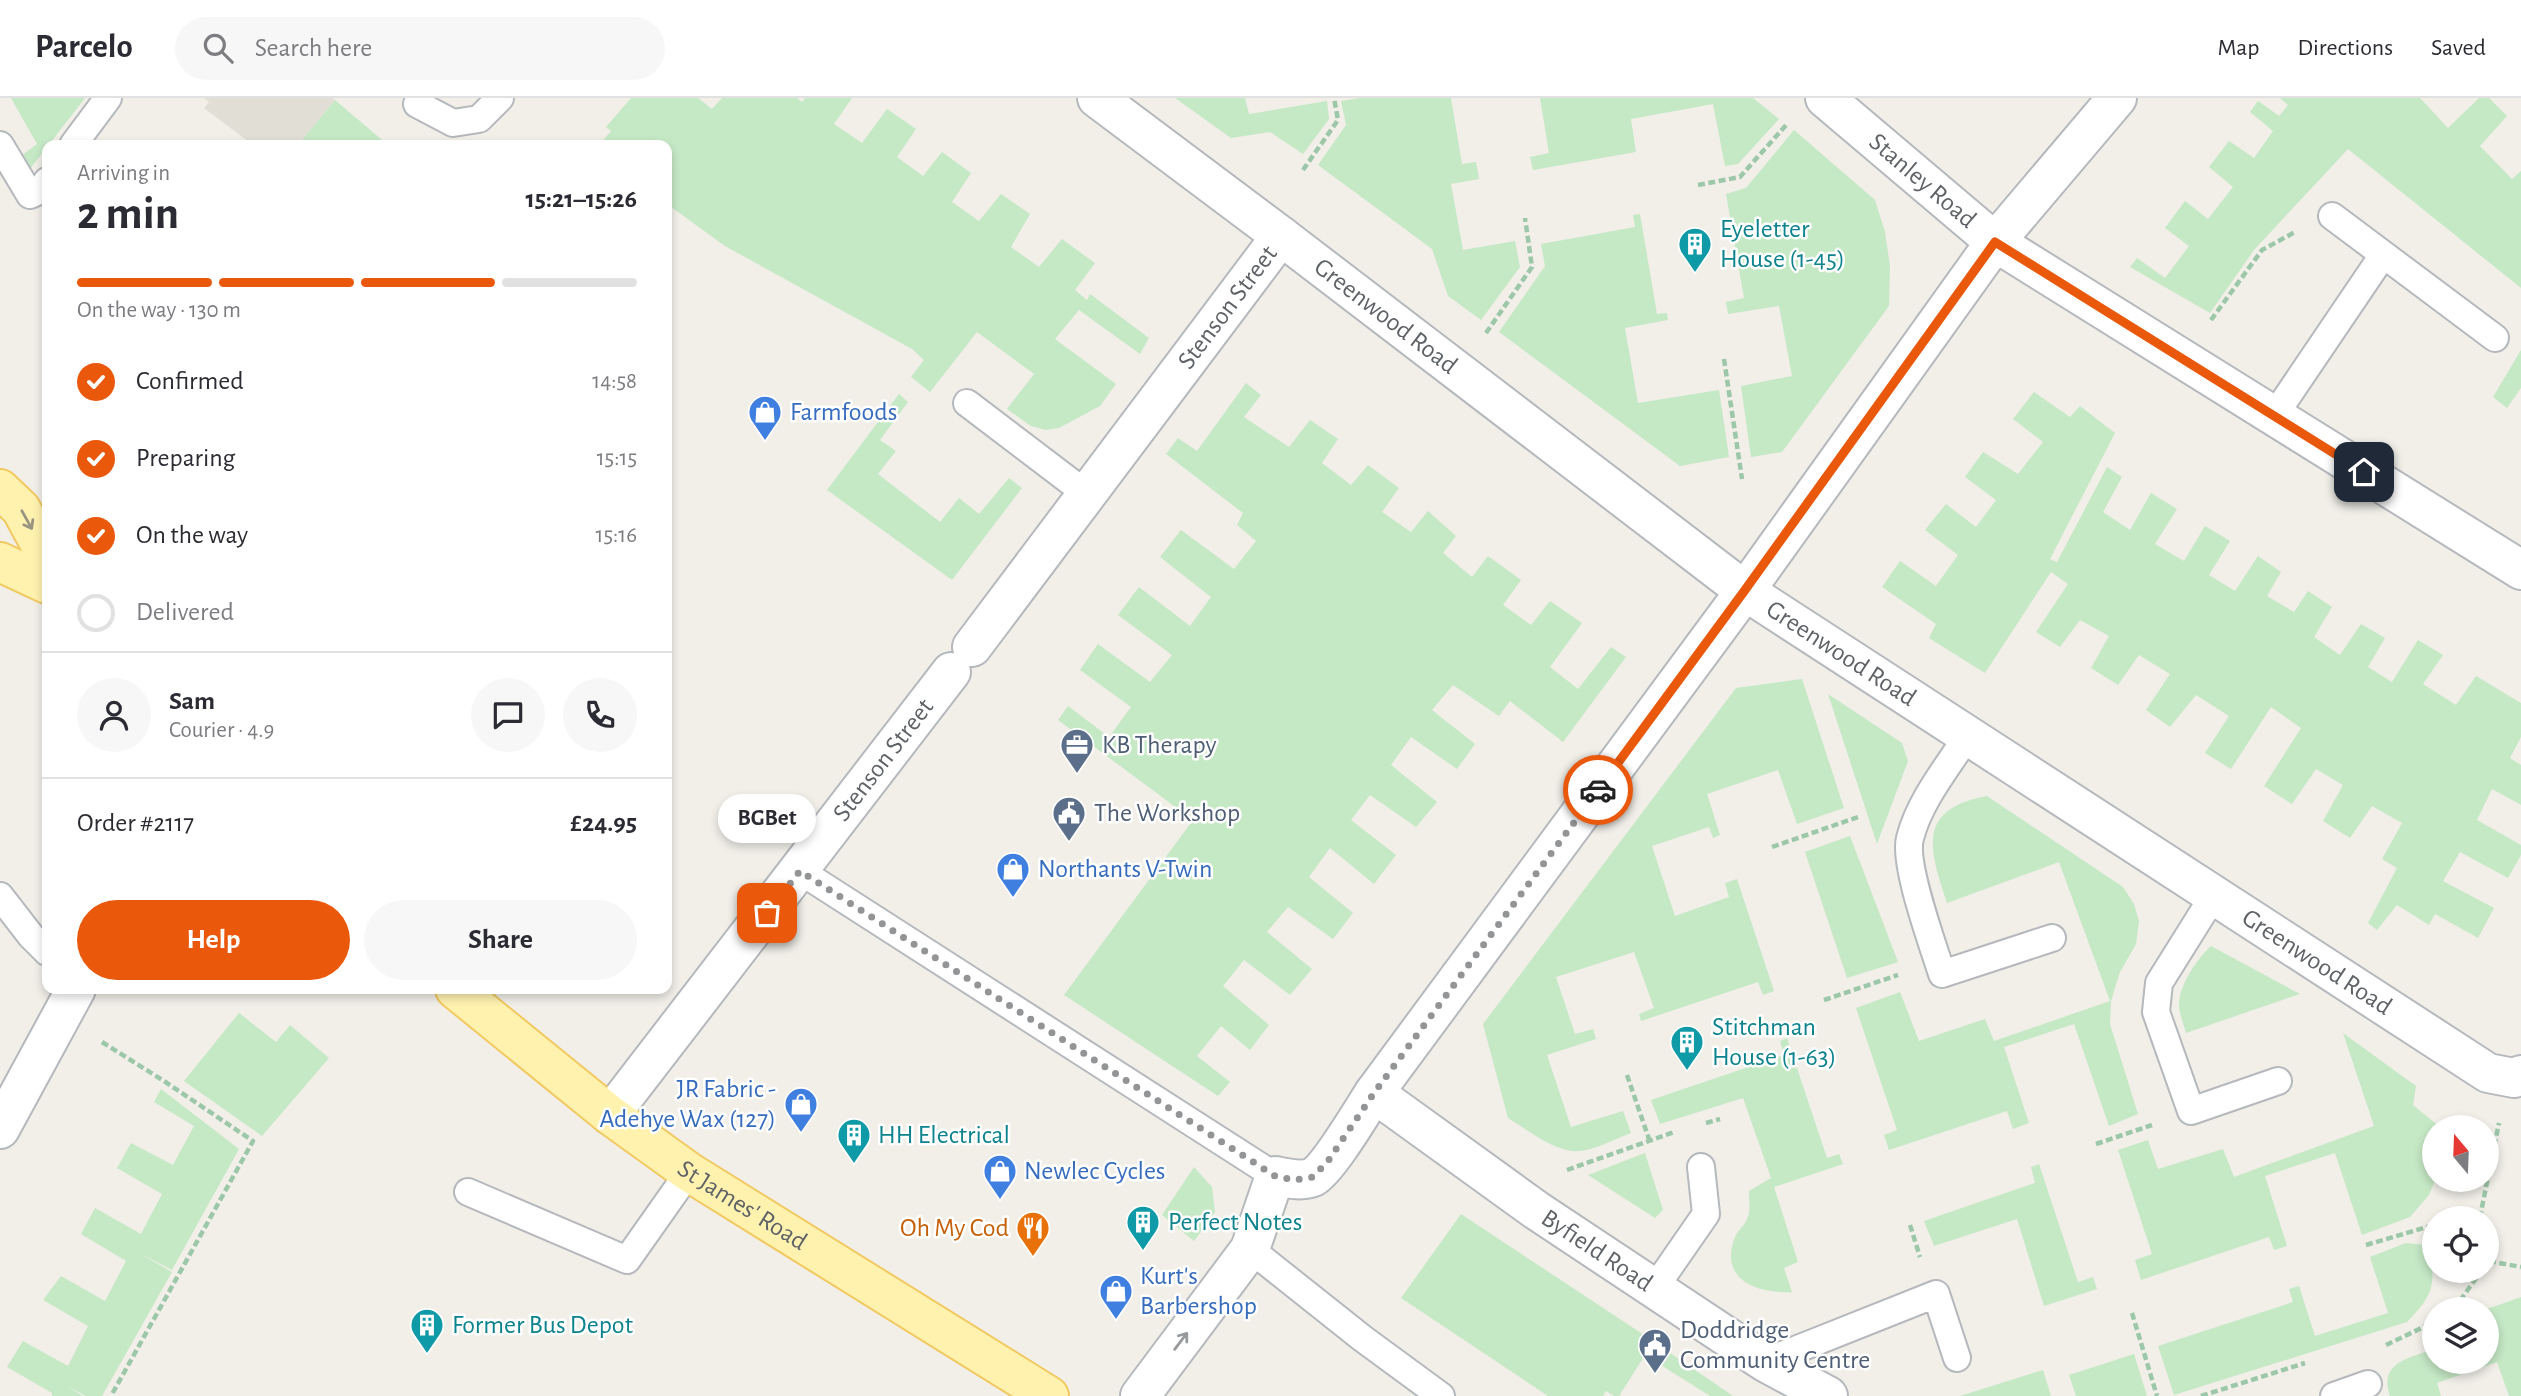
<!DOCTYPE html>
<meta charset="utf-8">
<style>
:root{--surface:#fff;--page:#f7f7f7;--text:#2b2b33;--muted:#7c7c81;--line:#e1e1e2;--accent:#ea580c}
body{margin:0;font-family:"Alegreya Sans",sans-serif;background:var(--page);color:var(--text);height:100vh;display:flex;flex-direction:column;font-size:26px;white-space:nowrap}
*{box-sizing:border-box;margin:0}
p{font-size:23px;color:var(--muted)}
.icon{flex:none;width:38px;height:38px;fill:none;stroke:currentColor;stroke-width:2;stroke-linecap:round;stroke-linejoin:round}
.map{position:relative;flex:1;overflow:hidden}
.sheet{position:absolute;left:42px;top:42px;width:630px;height:854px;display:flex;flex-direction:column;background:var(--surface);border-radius:14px;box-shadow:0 4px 10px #0003}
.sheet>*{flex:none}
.needle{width:46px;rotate:341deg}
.fabs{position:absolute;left:2422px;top:1017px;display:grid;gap:14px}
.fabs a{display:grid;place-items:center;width:77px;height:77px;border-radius:50%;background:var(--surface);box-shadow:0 4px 10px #0003;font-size:35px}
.pin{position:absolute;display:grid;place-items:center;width:60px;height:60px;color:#fff;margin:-30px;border-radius:14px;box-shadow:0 4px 10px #0006}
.courier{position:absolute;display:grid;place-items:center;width:70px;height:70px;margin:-35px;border:5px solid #ea580c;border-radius:50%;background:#fff;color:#222;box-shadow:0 2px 9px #0007}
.bubble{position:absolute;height:49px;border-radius:24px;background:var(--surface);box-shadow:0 4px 10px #0003;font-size:23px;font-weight:700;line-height:49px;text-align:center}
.summary em{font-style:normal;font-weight:700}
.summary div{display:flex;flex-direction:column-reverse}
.summary{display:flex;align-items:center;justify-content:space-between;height:119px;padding:0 35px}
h1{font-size:46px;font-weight:700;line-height:52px}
.bar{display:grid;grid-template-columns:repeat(4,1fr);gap:10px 7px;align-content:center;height:84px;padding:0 35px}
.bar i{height:9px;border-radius:5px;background:var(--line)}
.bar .on{background:var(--accent)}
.bar p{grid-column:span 4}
.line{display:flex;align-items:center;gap:18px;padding:0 35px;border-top:2px solid var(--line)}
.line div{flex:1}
.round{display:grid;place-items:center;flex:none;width:74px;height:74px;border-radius:37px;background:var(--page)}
ol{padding:0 35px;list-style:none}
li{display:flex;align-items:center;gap:21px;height:77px}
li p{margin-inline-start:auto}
li .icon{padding:7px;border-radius:50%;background:var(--accent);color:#fff;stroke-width:4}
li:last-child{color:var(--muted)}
li i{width:38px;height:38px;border:4px solid var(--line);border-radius:50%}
.primary-button{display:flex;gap:14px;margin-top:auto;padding:14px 35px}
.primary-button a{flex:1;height:80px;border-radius:42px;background:var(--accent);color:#fff;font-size:28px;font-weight:700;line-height:80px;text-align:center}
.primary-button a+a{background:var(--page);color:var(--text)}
header{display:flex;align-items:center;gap:42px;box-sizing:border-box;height:98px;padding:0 35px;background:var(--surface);border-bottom:2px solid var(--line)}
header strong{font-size:33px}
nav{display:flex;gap:38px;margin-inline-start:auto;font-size:24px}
.search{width:490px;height:63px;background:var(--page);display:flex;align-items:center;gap:18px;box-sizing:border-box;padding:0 24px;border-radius:38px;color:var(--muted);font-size:26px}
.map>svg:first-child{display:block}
.education{fill:#e1ded6}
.green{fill:#c5e8c5}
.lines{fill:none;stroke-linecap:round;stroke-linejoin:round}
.lane-casing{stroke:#b5b8bc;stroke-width:30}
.street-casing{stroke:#b5b8bc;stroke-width:42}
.primary-casing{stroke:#f2c960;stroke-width:42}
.path{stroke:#9cc7a9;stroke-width:4.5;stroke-dasharray:7 3.5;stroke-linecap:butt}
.lane{stroke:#fff;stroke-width:26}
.street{stroke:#fff;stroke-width:38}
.primary{stroke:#fff2af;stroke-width:38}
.oneway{stroke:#979581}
.oneway2{stroke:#979a9d}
.done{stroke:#929495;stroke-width:7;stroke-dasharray:0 12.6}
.route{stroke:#ea580c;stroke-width:9}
.labels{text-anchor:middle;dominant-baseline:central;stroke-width:5;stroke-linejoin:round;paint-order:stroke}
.street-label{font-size:26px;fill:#5f6368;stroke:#fff}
.culture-label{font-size:26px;fill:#0d838f;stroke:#fff;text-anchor:start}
.shop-label{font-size:26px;fill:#366cbe;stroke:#fff;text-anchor:start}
.service-label{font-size:26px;fill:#4e5e75;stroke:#fff;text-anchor:start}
.food-label{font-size:26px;fill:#c56008;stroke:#fff;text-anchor:end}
</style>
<header>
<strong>Parcelo</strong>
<div class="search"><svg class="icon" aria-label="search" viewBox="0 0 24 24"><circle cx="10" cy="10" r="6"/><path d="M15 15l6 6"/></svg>Search here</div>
<nav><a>Map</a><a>Directions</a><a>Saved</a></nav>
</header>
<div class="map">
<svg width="2521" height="1298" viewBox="0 0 2521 1298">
<rect width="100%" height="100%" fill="#f1efe8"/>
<path class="education" d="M204 0H333L335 2 298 47H253L204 10 209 4Z"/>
<path class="green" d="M11 0H85L30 71 21 58 37 46Z
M631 0H698L712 11 722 0H797L802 4 805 0H852L834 26 862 45 887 11 916 31 897 59 923 78 942 54 971 75 952 104 979 123 1001 96 1030 116 1011 149 1039 169 1062 141 1095 165 1075 192 1087 202 1090 196 1149 240 1140 256 1079 212 1055 241 1116 286 1100 308 1059 330 1046 332 1031 328 1007 311 1034 276 977 234 930 294 911 279 924 262 912 251 725 148 667 106V47H599L611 33 606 29Z
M1175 0H1245L1249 16 1327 3 1329 21 1303 56 1270 34 1231 40Z
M1360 0H1451L1462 66 1476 64 1479 81 1451 86 1463 152 1515 143 1520 169 1481 222 1448 198 1432 151 1318 67 1346 27 1341 3Z
M1540 0H1753L1779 21 1738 66 1725 68 1713 6 1631 21 1636 54 1533 72 1530 59 1549 55Z
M2280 0H2420L2448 30 2479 0H2489L2507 18 2480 48 2512 81 2521 73V190L2348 51 2254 152 2210 215 2130 169 2137 160 2165 180 2189 148 2165 130 2185 103 2208 121 2233 89 2209 69 2229 43 2254 60 2273 33 2250 14 2258 3 2279 18 2288 7Z
M335 2 388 47H298Z
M1794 32 1875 102 1885 134 1890 168 1889 208 1782 354 1751 359 1741 288 1792 278 1779 208 1728 216 1726 204 1744 200 1726 96 1746 90Z
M1640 116 1657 216 1667 215 1668 222 1625 230 1638 305 1719 292 1729 359 1680 368 1499 234 1545 168 1541 146 1635 129 1633 117Z
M2521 252V290L2507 310 2493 299Z
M1246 285 1261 297 1244 319 1289 349 1310 322 1338 341 1322 365 1351 387 1368 367 1399 390 1382 414 1411 434 1428 413 1456 438 1443 455 1472 479 1488 458 1521 482 1503 507 1531 527 1550 503 1582 525 1550 569 1578 591 1611 549 1626 559 1563 644 1510 603 1499 618 1453 587 1432 612 1475 646 1457 671 1411 639 1391 667 1437 704 1416 729 1370 697 1351 722 1396 757 1374 786 1330 750 1309 779 1353 815 1333 841 1288 809 1267 834 1312 871 1290 897 1244 862 1223 888 1269 927 1250 952 1221 928 1197 958 1230 984 1218 998 1064 897 1193 722 1058 622 1068 608 1109 639 1131 609 1080 572 1098 546 1150 584 1172 557 1118 517 1139 489 1190 528 1211 499 1160 459 1181 432 1234 471 1256 443 1237 427 1243 415 1166 356 1178 340 1197 353Z
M2034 294 2070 319 2080 308 2115 335 2050 461 2057 464 2107 369 2122 379 2103 414 2130 432 2151 395 2177 411 2155 446 2184 463 2205 428 2230 443 2209 477 2235 493 2258 458 2281 474 2267 498 2294 514 2308 493 2332 509 2314 539 2340 557 2361 526 2385 540 2368 569 2392 584 2418 542 2443 557 2423 586 2456 607 2476 578 2521 605V639L2510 660 2521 667V707L2492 691 2477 722 2521 747V757L2508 780 2460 754 2443 783 2494 810 2478 840 2435 816 2429 827 2397 807 2377 832 2368 825 2397 770 2382 761 2402 725 2372 708 2350 740 2323 723 2343 687 2316 671 2292 706 2264 688 2301 630 2271 609 2231 671 2205 655 2229 618 2196 597 2170 629 2146 612 2170 576 2139 557 2118 587 2091 570 2109 538 2080 522 2060 549 2036 534 2068 486 2051 474 1985 575 1929 540 1936 526 1882 489 1900 463 1936 488 1958 457 1925 432 1946 406 1976 429 1996 402 1965 379 1983 354 2018 376 2043 344 2013 321Z
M899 296 908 304 880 342 896 353 878 376 940 424 959 400 979 416 1009 380 1022 390 952 482 827 392Z
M1802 581 1844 710 1797 726 1778 672 1707 696 1720 737 1713 740 1709 729 1652 748 1675 818 1729 799 1725 785 1737 781 1774 893 1763 897 1758 884 1641 923 1639 916 1654 910 1634 854 1556 879 1575 936 1593 931 1596 941 1547 957 1571 1029 1623 1013 1631 1035C1614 1041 1591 1055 1572 1053 1549 1050 1528 1032 1508 1020L1483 926 1736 590Z
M1828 596 1902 645 1908 663 1877 746Z
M1987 698 2123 789 2134 806 2139 823 2136 846 2120 874 2111 903 2110 926 2138 1016 2109 1028 2074 926 2004 949 2029 1025 2013 1031 2007 1013 1889 1052 1884 1037 1897 1032 1856 910 1900 894 1919 943 1985 921 1994 943 2110 903 2059 764 1947 805C1929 751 1916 711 1987 698Z
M1850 738 1898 864 1847 880 1805 754Z
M2211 848 2300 896 2186 935C2184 927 2179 915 2179 907 2179 887 2197 861 2211 848Z
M239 915 276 944 290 927 329 960 262 1038 184 983Z
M2343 935 2416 988 2413 1007 2440 1029H2434L2435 1082 2429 1097 2410 1119 2362 1137 2335 1055 2265 1078 2287 1148 2274 1152 2269 1139 2141 1182 2135 1162 2152 1156 2118 1052 2148 1042 2158 1071 2223 1051 2234 1079 2374 1028Z
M1787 940 1827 1060 1839 1056 1843 1066 1774 1089 1798 1164 1784 1170 1792 1194C1758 1196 1718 1182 1735 1139 1738 1132 1745 1127 1747 1121 1751 1113 1749 1101 1749 1093L1771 1080 1743 1000 1660 1026 1651 1002 1784 957 1780 943Z
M161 991 239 1051 172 1172 139 1155 172 1174 102 1298H86L67 1288 83 1298H52V1295L7 1269 23 1243 68 1268 88 1228 43 1202 61 1178 105 1203 126 1163 81 1136 95 1110 141 1136 162 1096 117 1070 131 1045 173 1067 194 1028 154 1004Z
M1645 1055 1663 1112 1655 1120 1588 1077Z
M2039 1066 2078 1184 2093 1179 2097 1191 2044 1208 2017 1121 1934 1148 1924 1123 2035 1085 2031 1069Z
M1194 1069 1212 1089 1215 1114 1194 1143 1162 1117Z
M1461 1116 1644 1237 1733 1298H1710L1645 1257 1619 1298H1614L1606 1293 1603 1298H1548L1401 1200Z
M2406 1145 2426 1147C2438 1185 2434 1196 2407 1224L2174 1297 2158 1248 2293 1204 2289 1191 2299 1188 2315 1238 2388 1215 2370 1159Z
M2521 1199V1298H2509L2497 1264 2437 1285 2441 1298H2390C2378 1264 2410 1260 2434 1251V1264H2487V1211Z
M2134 1256 2147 1298H2076L2069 1277Z
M2043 1272 2051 1298H1960Z"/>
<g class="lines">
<defs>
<path id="lane" d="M417 6 453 25 479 21 500 0
M0 47 30 97 41 92 47 83
M73 47 108 0
M2332 118 2495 240
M967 305 1088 397
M2274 318 2383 157
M1968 637C1947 670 1920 702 1910 740 1903 766 1933 847 1942 876L2052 840
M800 773 1275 1078
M2214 797 2159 885 2156 914 2191 1013 2278 983
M0 798 31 838 47 854
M468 1094 627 1162 689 1074
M1250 1151 1362 1240 1441 1298
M1654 1191 1706 1116 1701 1069
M1765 1264 1936 1196 1957 1260
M2334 1298 2368 1286"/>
<g id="street">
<path id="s1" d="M1097 0 1281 138 1745 493 2488 975 2514 980 2521 977"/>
<path id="s2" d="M1825 0 1995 144 2521 472"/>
<path id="s3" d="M972 549 1281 138"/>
<path id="s4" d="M1374 995 1536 1112 1765 1264 1828 1298"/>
<path id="s5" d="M610 1017 951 574"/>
<path d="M0 1031 76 891"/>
<path d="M1140 1298 1250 1151 1275 1078C1286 1080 1302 1084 1313 1079 1328 1071 1363 1012 1374 995L1745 493 1995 144 2117 0"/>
</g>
<g id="primary">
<path d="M0 391 21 411 47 459"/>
<path d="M0 464 47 486"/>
<path id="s6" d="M455 891 610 1017 689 1074 1049 1298"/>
</g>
</defs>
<use href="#lane" class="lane-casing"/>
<use href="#street" class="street-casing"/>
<use href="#primary" class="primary-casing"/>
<path class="path" d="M1303 72 1338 22 1334 0
M1698 87 1740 79 1787 26
M2211 222 2262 152 2295 134
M1486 235 1532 169 1525 120
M1724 261 1742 381
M1772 749 1858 719
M1824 902 1898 877
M102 944 164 983 253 1043 111 1298
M1627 977 1649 1041
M1706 1025 1720 1021
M2096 1046 2152 1027
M1567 1072 1674 1034
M2461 1120 2481 1114
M2482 1120 2481 1114 2499 1025
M1910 1127 1920 1159
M2366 1147 2434 1127
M2487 1147 2489 1163 2487 1166
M2489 1163 2521 1169
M2454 1211 2482 1172
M2132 1215 2157 1298
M2386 1247 2434 1224
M2201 1298 2305 1265"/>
<use href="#lane" class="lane"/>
<use href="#street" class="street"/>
<use href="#primary" class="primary"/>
</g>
<defs><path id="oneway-shaft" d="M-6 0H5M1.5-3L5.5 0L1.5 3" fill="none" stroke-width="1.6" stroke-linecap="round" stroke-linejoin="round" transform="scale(1.75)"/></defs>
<use class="oneway" href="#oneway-shaft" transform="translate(27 422) rotate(61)"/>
<use class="oneway2" href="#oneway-shaft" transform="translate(1181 1243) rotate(-53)"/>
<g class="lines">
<path class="done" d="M767 815 800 773 1275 1078 1294 1082 1313 1079 1328 1063 1374 995 1598 692"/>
<path class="route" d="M1598 692 1745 492 1995 144 2364 374"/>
</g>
<defs>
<symbol id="building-pin" viewBox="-11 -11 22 30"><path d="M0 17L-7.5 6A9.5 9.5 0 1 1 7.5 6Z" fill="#0f9aa8" stroke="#fff"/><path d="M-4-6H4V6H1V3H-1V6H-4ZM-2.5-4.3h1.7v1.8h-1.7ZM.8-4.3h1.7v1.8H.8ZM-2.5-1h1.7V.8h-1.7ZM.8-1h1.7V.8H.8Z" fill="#fff"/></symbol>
<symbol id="shop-pin" viewBox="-11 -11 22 30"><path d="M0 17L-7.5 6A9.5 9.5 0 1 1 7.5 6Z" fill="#3f7fe0" stroke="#fff"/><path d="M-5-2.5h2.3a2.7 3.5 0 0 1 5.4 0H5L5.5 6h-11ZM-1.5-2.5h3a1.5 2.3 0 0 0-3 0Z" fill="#fff"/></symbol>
<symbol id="office-pin" viewBox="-11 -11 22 30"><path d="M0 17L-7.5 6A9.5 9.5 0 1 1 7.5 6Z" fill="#5c6f8a" stroke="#fff"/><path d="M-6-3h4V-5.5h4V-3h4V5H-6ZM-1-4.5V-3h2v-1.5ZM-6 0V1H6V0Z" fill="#fff"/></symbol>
<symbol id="civic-pin" viewBox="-11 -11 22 30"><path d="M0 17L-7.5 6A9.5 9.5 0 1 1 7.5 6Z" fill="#5c6f8a" stroke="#fff"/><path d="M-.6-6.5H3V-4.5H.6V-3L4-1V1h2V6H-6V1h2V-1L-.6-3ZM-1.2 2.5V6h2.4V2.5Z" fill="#fff"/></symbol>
<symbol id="restaurant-pin" viewBox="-11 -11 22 30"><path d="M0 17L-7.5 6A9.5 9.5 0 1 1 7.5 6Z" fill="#e8710a" stroke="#fff"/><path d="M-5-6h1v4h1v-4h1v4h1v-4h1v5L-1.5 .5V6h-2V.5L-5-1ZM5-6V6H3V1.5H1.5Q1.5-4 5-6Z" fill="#fff"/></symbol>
</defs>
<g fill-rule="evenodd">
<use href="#building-pin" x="1676" y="127" width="38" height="52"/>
<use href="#shop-pin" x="746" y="295" width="38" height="52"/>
<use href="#office-pin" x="1058" y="628" width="38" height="52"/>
<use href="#civic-pin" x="1050" y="696" width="38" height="52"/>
<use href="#shop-pin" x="994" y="752" width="38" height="52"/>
<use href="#building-pin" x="1668" y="925" width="38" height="52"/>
<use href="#shop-pin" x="782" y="987" width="38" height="52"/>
<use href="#building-pin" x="835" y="1018" width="38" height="52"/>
<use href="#shop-pin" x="981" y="1054" width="38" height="52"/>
<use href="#building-pin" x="1124" y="1105" width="38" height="52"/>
<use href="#restaurant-pin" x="1014" y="1111" width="38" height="52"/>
<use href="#shop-pin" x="1097" y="1174" width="38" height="52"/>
<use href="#building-pin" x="408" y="1208" width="38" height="52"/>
<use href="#civic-pin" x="1636" y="1228" width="38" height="52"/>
</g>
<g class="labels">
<g class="street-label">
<text stroke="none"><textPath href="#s2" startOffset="128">Stanley Road</textPath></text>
<text stroke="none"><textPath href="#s3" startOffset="425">Stenson Street</textPath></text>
<text stroke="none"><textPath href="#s1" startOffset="362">Greenwood Road</textPath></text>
<text stroke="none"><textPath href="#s1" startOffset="929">Greenwood Road</textPath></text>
<text stroke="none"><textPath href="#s5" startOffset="448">Stenson Street</textPath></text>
<text stroke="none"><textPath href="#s1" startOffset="1496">Greenwood Road</textPath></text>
<text stroke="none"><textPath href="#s6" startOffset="360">St James' Road</textPath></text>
<text stroke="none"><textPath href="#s4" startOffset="273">Byfield Road</textPath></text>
</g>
<g class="culture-label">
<text x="1720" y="131">Eyeletter<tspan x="1720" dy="30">House (1-45)</tspan></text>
<text x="1712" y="929">Stitchman<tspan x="1712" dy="30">House (1-63)</tspan></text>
<text x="878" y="1037">HH Electrical</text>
<text x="1168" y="1124">Perfect Notes</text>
<text x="452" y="1227">Former Bus Depot</text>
</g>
<g class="shop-label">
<text x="790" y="314">Farmfoods</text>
<text x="1038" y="771">Northants V-Twin</text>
<text x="776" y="991" text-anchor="end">JR Fabric -<tspan x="776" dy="30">Adehye Wax (127)</tspan></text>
<text x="1024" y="1073">Newlec Cycles</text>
<text x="1140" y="1178">Kurt's<tspan x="1140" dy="30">Barbershop</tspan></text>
</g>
<g class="service-label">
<text x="1102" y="647">KB Therapy</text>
<text x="1094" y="715">The Workshop</text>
<text x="1680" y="1232">Doddridge<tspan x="1680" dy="30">Community Centre</tspan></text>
</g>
<g class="food-label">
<text x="1009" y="1130">Oh My Cod</text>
</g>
</g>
</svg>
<div class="fabs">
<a><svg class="needle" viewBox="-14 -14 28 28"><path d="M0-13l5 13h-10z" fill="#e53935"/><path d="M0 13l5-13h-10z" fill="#7c7c81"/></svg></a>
<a><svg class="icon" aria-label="locate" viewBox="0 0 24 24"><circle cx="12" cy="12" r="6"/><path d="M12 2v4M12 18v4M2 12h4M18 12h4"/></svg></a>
<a><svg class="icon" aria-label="layers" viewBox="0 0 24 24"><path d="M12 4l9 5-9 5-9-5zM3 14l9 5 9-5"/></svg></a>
</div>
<div class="pin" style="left:767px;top:815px;background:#ea580c"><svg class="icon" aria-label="bag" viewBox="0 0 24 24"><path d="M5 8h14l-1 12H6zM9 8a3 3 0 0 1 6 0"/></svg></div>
<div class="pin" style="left:2364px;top:374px;background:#1f2937"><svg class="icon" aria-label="home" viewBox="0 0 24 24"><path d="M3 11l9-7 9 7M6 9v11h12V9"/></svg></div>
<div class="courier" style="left:1598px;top:692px"><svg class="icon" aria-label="car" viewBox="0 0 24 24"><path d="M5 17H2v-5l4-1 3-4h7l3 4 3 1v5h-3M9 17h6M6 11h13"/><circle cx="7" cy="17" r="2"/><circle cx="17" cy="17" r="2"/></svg></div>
<div class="bubble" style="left:718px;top:696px;width:98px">BGBet</div>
<section class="sheet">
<div class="summary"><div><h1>2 min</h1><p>Arriving in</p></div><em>15:21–15:26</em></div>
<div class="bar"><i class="on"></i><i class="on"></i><i class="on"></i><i></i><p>On the way · 130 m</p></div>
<ol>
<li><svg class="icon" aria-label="check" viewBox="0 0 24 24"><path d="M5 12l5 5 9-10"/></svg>Confirmed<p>14:58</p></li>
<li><svg class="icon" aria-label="check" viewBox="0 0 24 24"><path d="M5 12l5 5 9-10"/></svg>Preparing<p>15:15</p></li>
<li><svg class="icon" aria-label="check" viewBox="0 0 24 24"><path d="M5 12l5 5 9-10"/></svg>On the way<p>15:16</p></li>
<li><i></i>Delivered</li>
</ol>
<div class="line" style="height:126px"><a class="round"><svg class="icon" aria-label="person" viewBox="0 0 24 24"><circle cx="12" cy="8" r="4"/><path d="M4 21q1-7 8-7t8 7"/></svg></a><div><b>Sam</b><p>Courier · 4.9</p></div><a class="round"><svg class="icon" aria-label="chat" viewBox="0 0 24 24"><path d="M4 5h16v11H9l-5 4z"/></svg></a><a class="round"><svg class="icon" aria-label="phone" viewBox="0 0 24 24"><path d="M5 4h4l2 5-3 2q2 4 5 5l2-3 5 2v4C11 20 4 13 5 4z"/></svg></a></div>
<div class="line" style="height:91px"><div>Order #2117</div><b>£24.95</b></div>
<div class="primary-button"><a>Help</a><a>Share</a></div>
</section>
</div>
